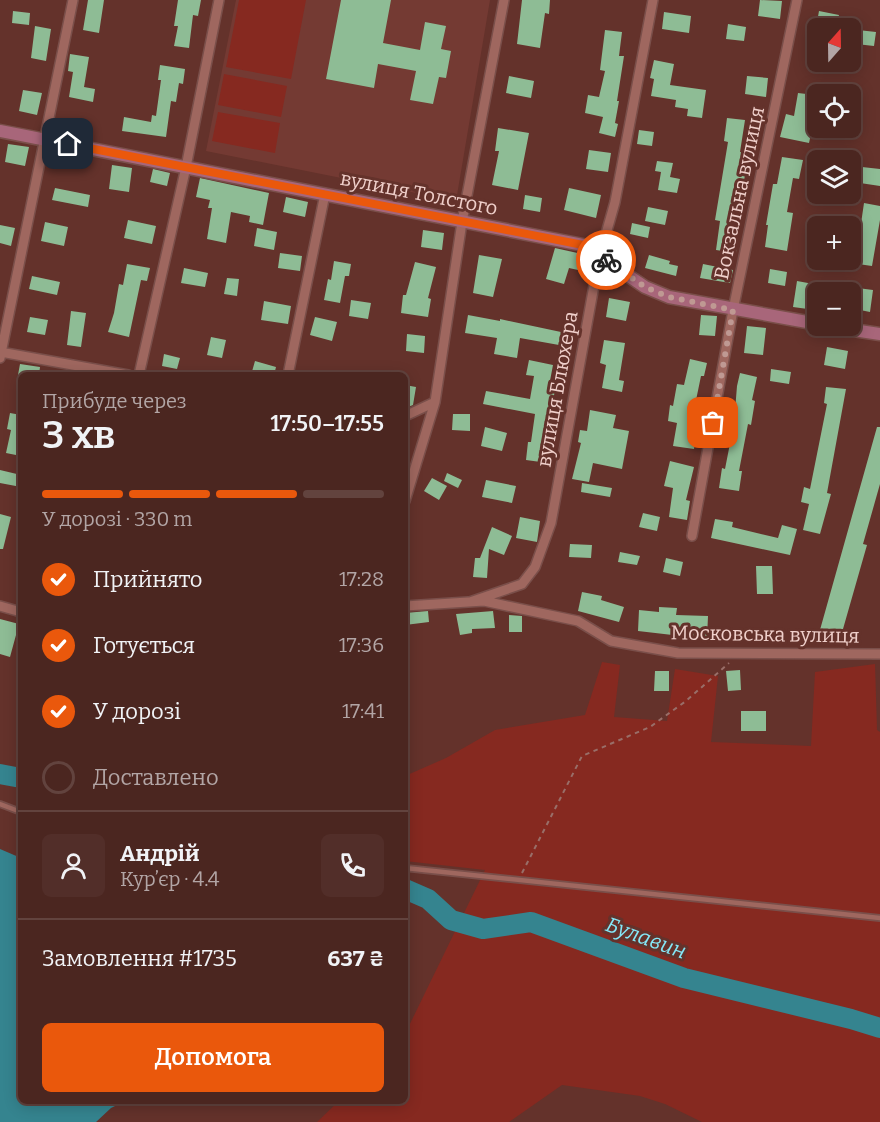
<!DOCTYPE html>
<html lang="uk">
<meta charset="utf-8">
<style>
:root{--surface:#4b2620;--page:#522e29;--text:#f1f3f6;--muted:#b2a5a5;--line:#62433e;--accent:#ea580c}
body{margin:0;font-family:Bitter,serif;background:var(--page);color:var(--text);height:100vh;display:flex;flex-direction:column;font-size:22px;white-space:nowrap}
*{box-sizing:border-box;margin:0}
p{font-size:20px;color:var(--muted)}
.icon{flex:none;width:33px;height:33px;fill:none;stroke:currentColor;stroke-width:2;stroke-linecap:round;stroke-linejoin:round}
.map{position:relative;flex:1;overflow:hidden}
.sheet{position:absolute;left:18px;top:372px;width:390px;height:732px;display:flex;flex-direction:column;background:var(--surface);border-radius:9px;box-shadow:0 3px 15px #0003,0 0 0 2px var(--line)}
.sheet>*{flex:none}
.needle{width:39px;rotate:20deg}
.fabs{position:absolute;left:807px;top:18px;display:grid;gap:12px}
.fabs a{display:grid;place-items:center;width:54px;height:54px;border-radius:9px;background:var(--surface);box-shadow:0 3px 15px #0003,0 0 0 2px var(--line);font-size:30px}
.pin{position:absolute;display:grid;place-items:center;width:51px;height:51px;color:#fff;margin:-26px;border-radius:12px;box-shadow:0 3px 9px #0006}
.courier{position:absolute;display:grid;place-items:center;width:60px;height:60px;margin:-30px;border:4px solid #ea580c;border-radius:50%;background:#fff;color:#222;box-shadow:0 2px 8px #0007}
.headline em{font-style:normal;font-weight:600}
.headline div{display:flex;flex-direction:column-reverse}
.headline{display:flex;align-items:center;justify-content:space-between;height:102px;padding:0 24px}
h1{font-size:39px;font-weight:600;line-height:45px}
.bar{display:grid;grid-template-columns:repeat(4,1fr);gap:9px 6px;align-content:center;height:72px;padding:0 24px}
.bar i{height:8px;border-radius:4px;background:var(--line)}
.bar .on{background:var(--accent)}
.bar p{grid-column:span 4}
.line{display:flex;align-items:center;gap:15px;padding:0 24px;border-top:2px solid var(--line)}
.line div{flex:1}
.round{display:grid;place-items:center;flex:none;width:63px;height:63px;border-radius:9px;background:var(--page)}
ol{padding:0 24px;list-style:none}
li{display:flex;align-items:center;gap:18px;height:66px}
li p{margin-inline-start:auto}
li .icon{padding:6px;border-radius:50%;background:var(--accent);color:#fff;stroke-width:4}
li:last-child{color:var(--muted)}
li i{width:33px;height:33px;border:3px solid var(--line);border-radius:50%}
.action{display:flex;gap:12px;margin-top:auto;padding:12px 24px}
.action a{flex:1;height:69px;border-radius:9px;background:var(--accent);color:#fff;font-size:24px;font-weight:600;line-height:69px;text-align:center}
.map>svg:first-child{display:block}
.built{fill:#743a33}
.green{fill:#862920}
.water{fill:#35848f}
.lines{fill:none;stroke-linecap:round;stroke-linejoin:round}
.river{stroke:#35848f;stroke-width:20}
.building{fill:#8ebc95}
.lane-casing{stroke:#7a4f4a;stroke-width:8}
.street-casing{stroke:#7a4f4a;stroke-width:12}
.secondary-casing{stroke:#7a4f4a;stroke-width:15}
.path{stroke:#996e68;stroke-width:2;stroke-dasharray:4.5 4.5;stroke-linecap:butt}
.lane{stroke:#9f675f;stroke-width:4.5}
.street{stroke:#9f675f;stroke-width:9}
.secondary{stroke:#a8667a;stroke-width:12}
.done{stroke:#bf9993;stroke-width:6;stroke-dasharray:0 10.8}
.route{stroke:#ea580c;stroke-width:8}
.labels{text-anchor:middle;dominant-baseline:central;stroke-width:6;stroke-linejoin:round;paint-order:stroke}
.street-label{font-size:20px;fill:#f0d0cb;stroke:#64322b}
.water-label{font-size:21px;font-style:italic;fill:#85e8f8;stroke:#64322b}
</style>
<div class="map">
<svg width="880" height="1122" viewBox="0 0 880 1122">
<rect width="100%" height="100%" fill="#64322b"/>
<path class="built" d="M236 0H490L456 201 206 151Z"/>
<path class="green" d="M239 0H306L291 79 226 67Z
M224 74 287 86 281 117 218 105Z
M218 112 280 123 275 153 212 141Z
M602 662 620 665 614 717 667 721 675 669 718 676 711 742 811 746 815 672 875 664 877 730 880 732V1122H702L665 1104 640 1096 562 1085 509 1122H317L339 1101H405V1034L485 870 405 861V776L446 758 495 730 585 715Z"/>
<path class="water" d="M0 849 21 858V1101H125L111 1108 96 1122H0Z"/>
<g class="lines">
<path class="river" d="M0 774 21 778
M405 889 428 899 451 920 483 929 531 922 684 978 851 1019 880 1028"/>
</g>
<path class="building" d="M88 0H104L99 33 83 30Z
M178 0H201L198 16 193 15 189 48 174 46 178 26H174Z
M341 0H391L383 43 420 50 425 22 446 26 441 49 451 51 446 78 439 77 433 104 410 100 416 71 378 64 374 88 326 79Z
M522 0H550L549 14 545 13 540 48 517 44Z
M760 0 782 1 780 19 758 16Z
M13 11 30 13 29 25 12 23Z
M819 11 839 15 836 26 817 22Z
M664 12 691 16 689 33 662 29Z
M728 24 746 27 744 41 726 39Z
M35 26 51 29 46 61 31 58Z
M605 30 622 32 619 56H624L617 101H619L615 123 618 124 615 137 599 133 603 117 585 113 588 95 599 97 605 71 600 70Z
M858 30 876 32 874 46 856 44Z
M70 54 89 57 84 87 95 89 93 102 69 97 73 72 68 71Z
M654 60 674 64 670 85 706 90 702 118 687 116 688 109 675 107 676 100 651 96 654 79 650 78Z
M160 65 185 69 183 84 179 83 176 102 171 101 166 137 122 131 124 117 151 122 152 115 156 116 161 80H158Z
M509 76 534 81 531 98 506 93Z
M747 76 768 78 766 97 745 94Z
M23 90 42 93 37 115 19 111Z
M798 93 815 95 812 120H814L809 143 780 137 786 114 794 116Z
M727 118 745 120 740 152 751 154 748 168H746L742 194 737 193 730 236 738 237 736 253 716 250 720 221 715 220 728 142 724 141Z
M498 128 529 133 518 190 492 185 499 151H495Z
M639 130 654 132 652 146 637 144Z
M8 144 29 147 25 166 5 162Z
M589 150 611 153 608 172 586 169Z
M782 157 803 160 799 179 793 178 787 212 793 213 787 251 765 247 768 225H766L773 184H777Z
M657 161 673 163 670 177 680 179 677 193 658 190 661 172 655 171Z
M112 165 132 168 129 192 109 189Z
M862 167 880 169V186L860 183Z
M153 169 170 173 167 186 150 182Z
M200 178 269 193 263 225 249 222 250 216 231 212 226 243 207 239 212 208H208L210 200 196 197Z
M55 188 90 195 88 207 52 200Z
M569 188 601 195 596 218 564 210Z
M525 195 542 198 540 212 523 209Z
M286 197 308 202 305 217 283 212Z
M864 203 880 206V220L872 266 851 263 854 243 858 244Z
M648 207 668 211 665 225 645 221Z
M128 220 156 226 152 244 124 238Z
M45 222 68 227 64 246 41 241Z
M632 223 650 227 648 238 630 234Z
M0 225 15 228 11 246 0 243Z
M257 228 277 232 274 250 254 246Z
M423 230 444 233 442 250 421 247Z
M555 248 582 254 578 270 569 268 564 284 546 279Z
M280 253 302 256 300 271 278 268Z
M479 255 502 259 493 297 473 293Z
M649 255 670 261 669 264 678 266 676 276 645 268Z
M334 261 351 264 349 276H345L340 303 324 300 328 279 331 280Z
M415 262 436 267 428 298 431 299 428 317 401 313 403 295H406Z
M127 264 150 268 147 281 141 280 129 337 108 332 114 313 119 284 123 285Z
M703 264 733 270 730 283 700 278Z
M184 268 208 273 205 287 181 283Z
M770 269 787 272 785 286 768 283Z
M32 276 60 282 57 295 29 289Z
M227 278 239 279 237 296 224 294Z
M797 281 819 285 815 310 793 307Z
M850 287 873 290 870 312 850 308Z
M609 298 630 302 626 321 606 317Z
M351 300 371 303 368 319 349 316Z
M264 301 291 306 288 324 261 320Z
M71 311 86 313 81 347 67 345Z
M468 315 500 321V319L561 332 559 345 520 338 517 358 494 354 497 338 465 333Z
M701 315 717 316 715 336 699 335Z
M30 317 48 320 45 335 27 332Z
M315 317 337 322 332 341 310 335Z
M747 326 766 328 763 355 744 353Z
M407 334 425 336 424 353 406 351Z
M211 337 226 340 222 358 207 355Z
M604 340 625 343 619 380 624 381 622 392 602 388 606 365 600 363Z
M827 347 848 351 845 369 824 365Z
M164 354 180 358 177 369 162 366Z
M690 359 707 363 704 376H701L694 410 692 428 697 429 694 449 673 446 677 423 668 421 670 405 673 406 677 384 684 385Z
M529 360 553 365 549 386 556 387 548 420 558 422 556 439 552 438 548 463 526 460 528 442H531L535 414 483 404 486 391 530 399 534 376 526 375Z
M255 361 276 367 274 375H251Z
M20 364 40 367 39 375H18Z
M771 369 791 372 789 384 770 381Z
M740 373 757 377 752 400 755 401 751 425 748 424 739 471H742L739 491 719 488 722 468 725 469 734 423 737 386Z
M405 385 416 387 413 405 408 407H405Z
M826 387 846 389 827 493 831 494 820 534 803 530 809 504 801 502 804 487 810 489 827 404 824 403Z
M590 410 616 415 613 428 629 431 622 469 593 463 589 482 572 479 581 443 578 442 580 430 587 431Z
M10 413 21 415V456L6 453 11 430 7 429Z
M453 414H470V431L452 430Z
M485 427 507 433 502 451 481 446Z
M877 427H880V484L863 544 867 545 839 643 818 637Z
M670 461 694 467 686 500 690 501 687 520 669 517 673 488 664 486Z
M0 470 21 475V487L0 483Z
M447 473 462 480 458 488 444 481Z
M432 478 447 486 439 500 424 491Z
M486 480 516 486 512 503 482 497Z
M582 483 612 488 610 497 581 492Z
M643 513 660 517 657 531 639 527Z
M0 514 11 517 3 549H0Z
M520 517 540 521 537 542 516 538Z
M715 519 733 522 732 527 778 538 782 525 797 529 790 555 711 538Z
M492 527 512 536 504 555 489 549 487 578 473 577 475 558H480Z
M570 544 592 545 591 558 569 557Z
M620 552 640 556 637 565 618 562Z
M666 558 683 562 680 576 663 572Z
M756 566H772L773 594H757Z
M582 592 602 596 601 600 624 607 619 622 578 611Z
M659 607 677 608 676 615 708 616 707 639 638 631 639 610 659 612Z
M428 611 429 622 405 625V613Z
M493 611 495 628 472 629V633L460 635 456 614Z
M509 615 522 616V632H509Z
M0 619 19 624 10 657 0 654Z
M740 670 741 690 728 691 726 671Z
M655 671H669V691H654Z
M741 711H766V731H741Z"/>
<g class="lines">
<defs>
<path id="lane" d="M0 804 21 812
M405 868 880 918"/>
<path id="street" d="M0 352 128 375
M0 358 73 0
M139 375 186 167 219 0
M288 375 325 194
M405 416 435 402
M405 501 435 402 462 222 504 0
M692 536 733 310 797 0
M470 602 522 584 535 567 551 523 595 280 600 255 615 202 653 0
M0 606 21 612
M405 606 484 601 578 621 611 641 678 653 880 654"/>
<path id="secondary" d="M0 131 583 245 645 287 669 297 818 324
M827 326 880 334"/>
</defs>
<use href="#lane" class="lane-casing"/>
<use href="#street" class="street-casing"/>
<use href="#secondary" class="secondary-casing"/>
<path class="path" d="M522 873 582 756 650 727 686 701 729 663"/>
<use href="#lane" class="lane"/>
<use href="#street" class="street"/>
<use href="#secondary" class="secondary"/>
</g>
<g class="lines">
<path class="done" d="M606 260 645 287 669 297 733 310 713 423"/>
<path class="route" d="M68 144 583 245 606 260"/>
</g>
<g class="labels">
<g class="street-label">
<text transform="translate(419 193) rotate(11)">вулиця Толстого</text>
<text transform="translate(739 193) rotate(-78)">Вокзальна вулиця</text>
<text transform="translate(557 389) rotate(-80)">вулиця Блюхера</text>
<text transform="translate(765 634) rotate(1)">Московська вулиця</text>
</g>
<g class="water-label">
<text transform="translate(646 938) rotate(20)">Булавин</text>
</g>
</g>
</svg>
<div class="fabs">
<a><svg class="needle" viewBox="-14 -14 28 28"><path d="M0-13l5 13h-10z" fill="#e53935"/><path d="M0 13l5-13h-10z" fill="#b2a5a5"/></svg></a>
<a><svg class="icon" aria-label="locate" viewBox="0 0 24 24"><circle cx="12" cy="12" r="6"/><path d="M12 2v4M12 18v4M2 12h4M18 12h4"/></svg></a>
<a><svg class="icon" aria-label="layers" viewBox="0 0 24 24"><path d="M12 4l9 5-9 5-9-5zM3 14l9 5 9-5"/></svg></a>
<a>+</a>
<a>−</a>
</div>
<div class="pin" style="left:713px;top:423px;background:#ea580c"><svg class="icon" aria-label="bag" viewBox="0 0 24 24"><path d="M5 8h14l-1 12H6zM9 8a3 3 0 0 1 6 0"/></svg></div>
<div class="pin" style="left:68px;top:144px;background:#1f2937"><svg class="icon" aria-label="home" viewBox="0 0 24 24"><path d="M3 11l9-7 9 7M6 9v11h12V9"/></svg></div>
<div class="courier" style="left:606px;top:260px"><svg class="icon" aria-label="bike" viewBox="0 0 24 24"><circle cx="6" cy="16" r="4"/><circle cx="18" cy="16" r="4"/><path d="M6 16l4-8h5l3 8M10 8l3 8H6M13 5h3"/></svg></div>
<section class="sheet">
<div class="headline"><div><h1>3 хв</h1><p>Прибуде через</p></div><em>17:50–17:55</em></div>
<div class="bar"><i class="on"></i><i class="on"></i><i class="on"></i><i></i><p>У дорозі · 330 m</p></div>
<ol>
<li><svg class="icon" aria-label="check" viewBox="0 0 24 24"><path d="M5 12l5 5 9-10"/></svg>Прийнято<p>17:28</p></li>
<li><svg class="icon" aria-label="check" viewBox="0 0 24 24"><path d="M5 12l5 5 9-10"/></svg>Готується<p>17:36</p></li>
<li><svg class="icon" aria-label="check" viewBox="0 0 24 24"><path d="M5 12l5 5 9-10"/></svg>У дорозі<p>17:41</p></li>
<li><i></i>Доставлено</li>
</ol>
<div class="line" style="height:108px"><a class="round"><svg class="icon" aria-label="person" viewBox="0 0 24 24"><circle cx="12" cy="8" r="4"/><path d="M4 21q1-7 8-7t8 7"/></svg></a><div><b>Андрій</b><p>Кур’єр · 4.4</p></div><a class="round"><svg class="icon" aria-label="phone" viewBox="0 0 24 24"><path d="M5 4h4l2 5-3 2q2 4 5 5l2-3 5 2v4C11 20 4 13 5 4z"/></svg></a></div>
<div class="line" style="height:78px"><div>Замовлення #1735</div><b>637 ₴</b></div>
<div class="action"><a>Допомога</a></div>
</section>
</div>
